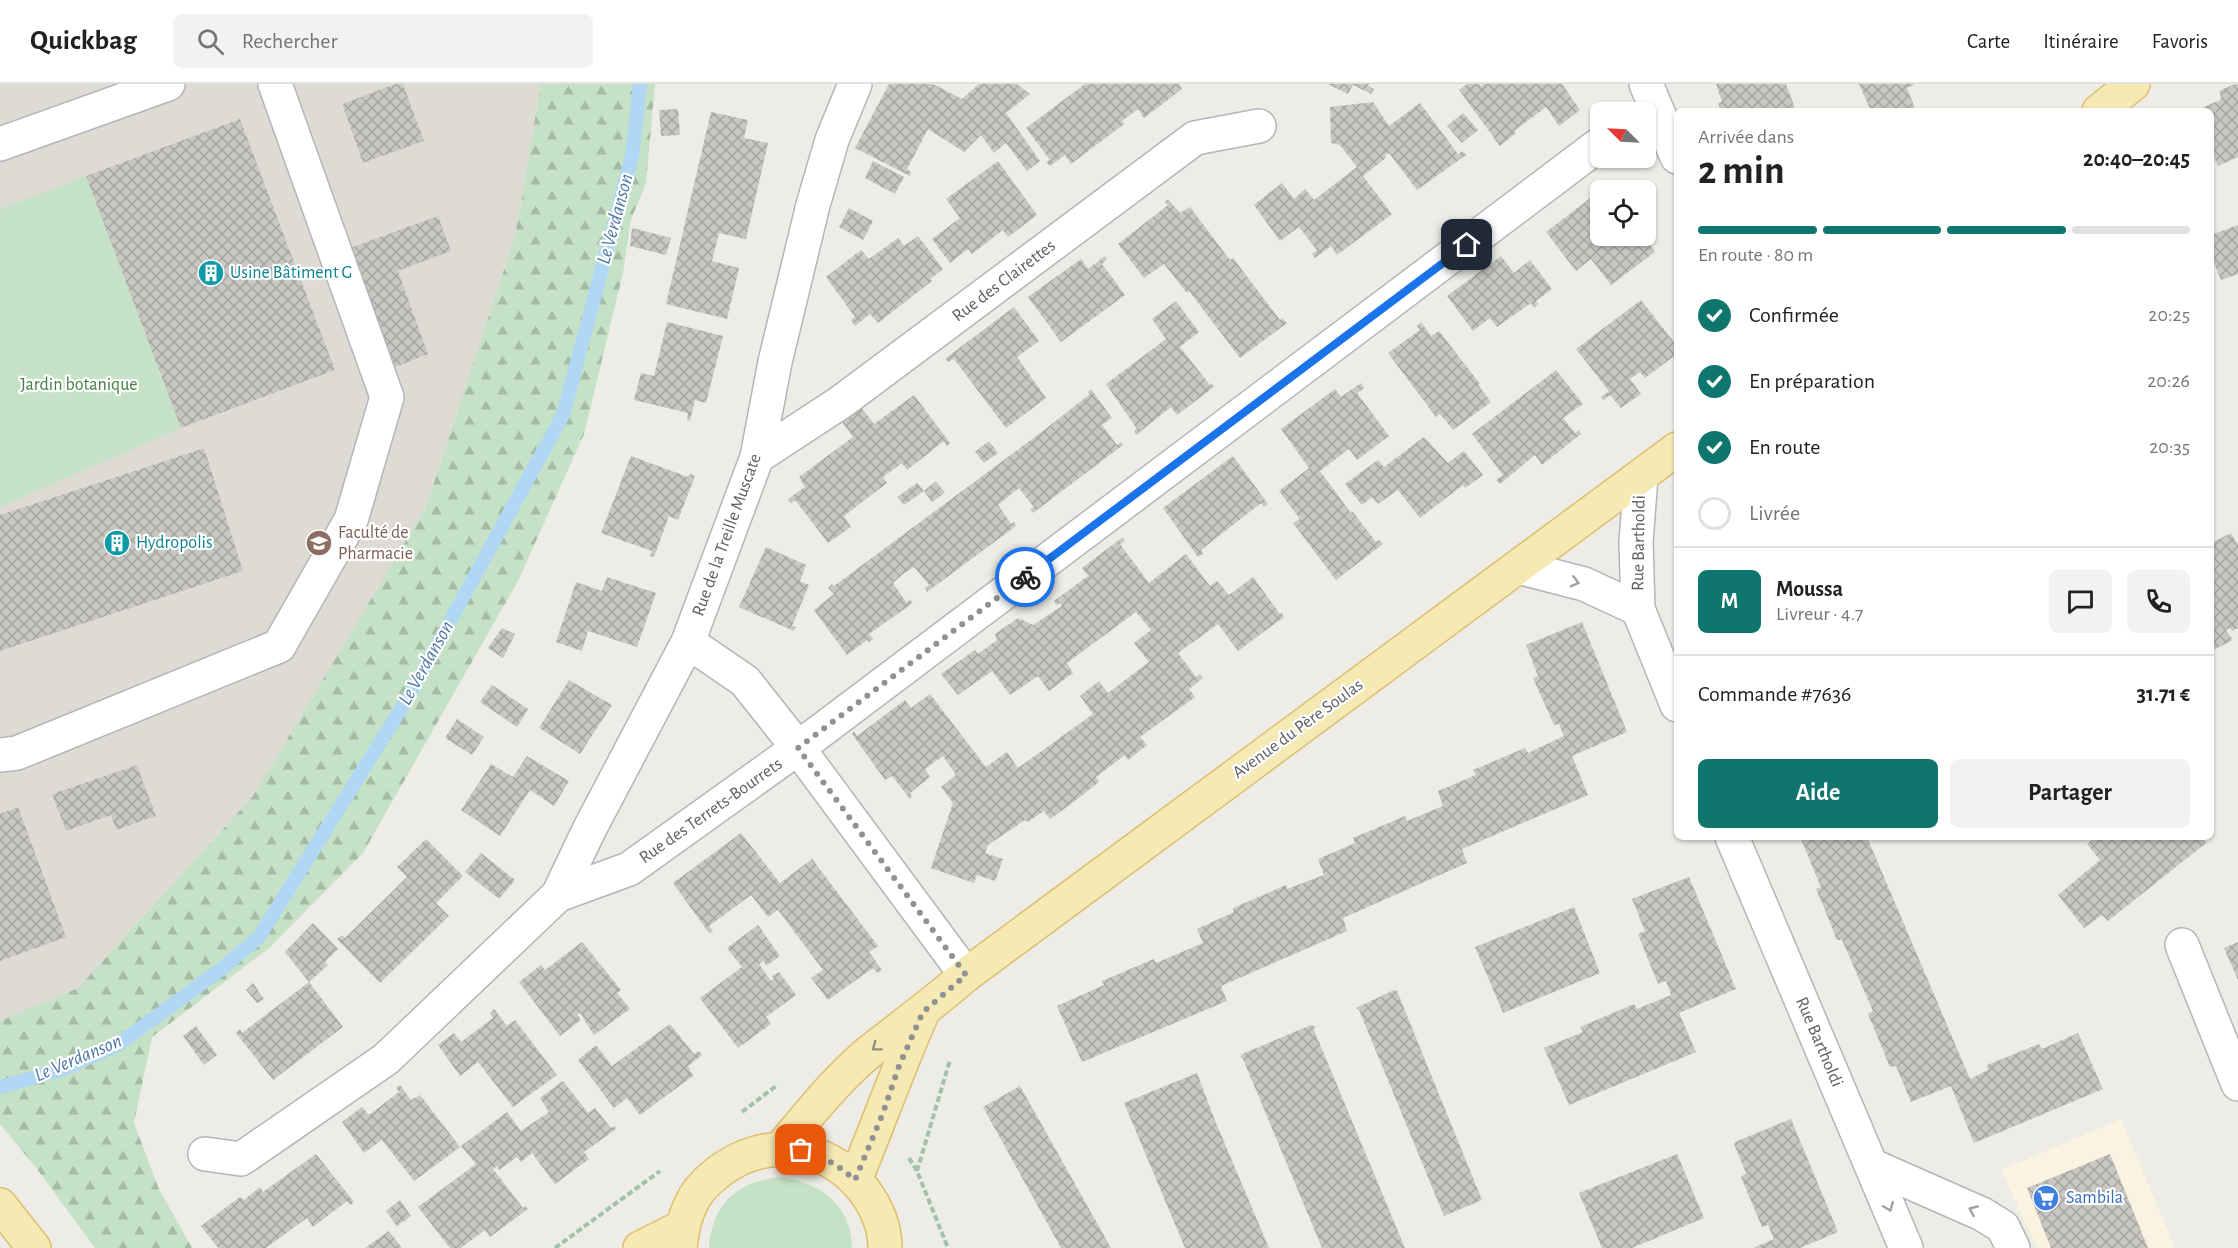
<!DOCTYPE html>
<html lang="fr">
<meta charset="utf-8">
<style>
:root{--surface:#fff;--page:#f2f2f2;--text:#222;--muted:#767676;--line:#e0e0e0;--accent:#0f766e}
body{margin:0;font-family:"Alegreya Sans",sans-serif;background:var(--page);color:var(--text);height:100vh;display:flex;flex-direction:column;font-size:22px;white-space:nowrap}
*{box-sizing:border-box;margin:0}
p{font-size:20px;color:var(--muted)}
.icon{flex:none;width:33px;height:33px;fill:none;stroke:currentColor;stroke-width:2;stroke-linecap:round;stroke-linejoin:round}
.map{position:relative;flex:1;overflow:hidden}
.drawer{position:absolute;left:1674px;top:24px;width:540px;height:732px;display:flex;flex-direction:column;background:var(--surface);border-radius:9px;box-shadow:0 2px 4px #0004}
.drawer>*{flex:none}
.needle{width:39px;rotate:294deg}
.buttons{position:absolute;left:1590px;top:18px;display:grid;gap:12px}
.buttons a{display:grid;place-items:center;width:66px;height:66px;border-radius:9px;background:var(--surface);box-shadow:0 2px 4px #0004;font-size:30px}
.pin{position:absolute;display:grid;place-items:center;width:51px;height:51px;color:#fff;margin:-26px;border-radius:12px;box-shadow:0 3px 9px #0006}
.courier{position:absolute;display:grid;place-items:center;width:60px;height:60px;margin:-30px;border:4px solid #1a73e8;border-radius:50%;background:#fff;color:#222;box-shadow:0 2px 8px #0007}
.summary em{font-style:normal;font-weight:600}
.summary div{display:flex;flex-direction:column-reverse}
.summary{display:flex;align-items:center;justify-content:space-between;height:102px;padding:0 24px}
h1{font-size:39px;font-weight:600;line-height:45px}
.bar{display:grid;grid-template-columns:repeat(4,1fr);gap:9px 6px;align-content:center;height:72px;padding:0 24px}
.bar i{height:8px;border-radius:4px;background:var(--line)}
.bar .on{background:var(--accent)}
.bar p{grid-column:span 4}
.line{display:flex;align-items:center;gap:15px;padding:0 24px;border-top:2px solid var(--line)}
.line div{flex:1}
.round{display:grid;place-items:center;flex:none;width:63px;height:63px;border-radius:9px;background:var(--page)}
ol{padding:0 24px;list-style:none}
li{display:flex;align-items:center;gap:18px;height:66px}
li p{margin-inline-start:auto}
li .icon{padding:6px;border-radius:50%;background:var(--accent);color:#fff;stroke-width:4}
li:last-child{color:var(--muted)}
li i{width:33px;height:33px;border:3px solid var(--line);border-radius:50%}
.button{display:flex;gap:12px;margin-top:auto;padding:12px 24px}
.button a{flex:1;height:69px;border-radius:9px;background:var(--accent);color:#fff;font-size:24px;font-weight:600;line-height:69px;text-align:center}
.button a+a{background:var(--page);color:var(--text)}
header{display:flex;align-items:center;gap:36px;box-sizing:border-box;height:84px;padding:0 30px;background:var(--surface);border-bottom:2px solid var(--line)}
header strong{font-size:28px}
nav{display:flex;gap:33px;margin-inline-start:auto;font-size:21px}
.search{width:420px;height:54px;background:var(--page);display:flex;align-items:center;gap:15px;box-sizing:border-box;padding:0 21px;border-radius:9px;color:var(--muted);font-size:22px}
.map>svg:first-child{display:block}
.commercial{fill:#faf3df}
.education{fill:#dddbd4;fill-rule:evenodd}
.green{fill:#c6e2c6}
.forest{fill:url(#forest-firs)}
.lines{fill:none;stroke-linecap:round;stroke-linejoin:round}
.stream{stroke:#b0d7f4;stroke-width:14}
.building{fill:url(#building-cross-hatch)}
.minor-casing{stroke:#b3b5b9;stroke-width:36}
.major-casing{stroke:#dfbe6d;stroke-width:36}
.path{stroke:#a0c2a9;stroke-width:4;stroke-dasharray:6 3;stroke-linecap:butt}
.minor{stroke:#fff;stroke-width:33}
.major{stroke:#f5e9b4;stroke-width:33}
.oneway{stroke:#9ea0a2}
.oneway2{stroke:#929080}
.done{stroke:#909192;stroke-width:6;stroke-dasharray:0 10.8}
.route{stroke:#1a73e8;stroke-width:8}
.labels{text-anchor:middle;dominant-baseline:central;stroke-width:4.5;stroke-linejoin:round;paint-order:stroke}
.culture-label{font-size:18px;fill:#0d838f;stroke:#fff;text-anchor:start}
.street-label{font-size:18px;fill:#5d6064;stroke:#fff}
.park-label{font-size:18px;fill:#418043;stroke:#fff}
.education-label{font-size:18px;fill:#785e54;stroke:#fff;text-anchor:start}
.shop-label{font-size:18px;fill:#366cbe;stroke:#fff;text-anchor:start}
.water-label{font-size:20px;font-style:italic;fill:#4e78a4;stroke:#fff}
</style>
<header>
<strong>Quickbag</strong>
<div class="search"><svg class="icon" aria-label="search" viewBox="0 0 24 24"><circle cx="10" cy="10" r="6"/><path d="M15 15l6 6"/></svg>Rechercher</div>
<nav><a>Carte</a><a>Itinéraire</a><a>Favoris</a></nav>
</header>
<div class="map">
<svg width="2238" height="1164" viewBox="0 0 2238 1164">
<defs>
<pattern id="forest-firs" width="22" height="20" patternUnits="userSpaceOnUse" patternTransform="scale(1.5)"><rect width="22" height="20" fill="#c6e2c6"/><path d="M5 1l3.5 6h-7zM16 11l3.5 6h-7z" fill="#a4bba4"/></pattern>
<pattern id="building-cross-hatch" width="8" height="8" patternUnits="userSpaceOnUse" patternTransform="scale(1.5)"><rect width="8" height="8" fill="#c9c7c2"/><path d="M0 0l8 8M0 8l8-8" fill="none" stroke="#a6a5a1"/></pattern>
</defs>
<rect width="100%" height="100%" fill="#eeece6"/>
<path class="commercial" d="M2121 1035 2175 1164H2037L2001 1086Z"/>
<path class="education" d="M0 0H395L342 20 363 79 424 57 403 0H541L515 152 426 423 253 712 78 904 0 937V877L17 723 0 730V567L243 487 203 364 0 431ZM240 35 335 286 181 344 87 92ZM438 133 451 167 398 187 428 270 393 284 350 165ZM137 681 156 732 116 746 111 731 66 747 52 710Z"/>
<path class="green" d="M86 92 181 344 0 423V125Z
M778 1093C818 1097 852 1120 852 1164H709C712 1120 736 1099 778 1093Z"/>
<path class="forest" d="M541 0H655L646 100 631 135 623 189 584 350 518 497 363 769 268 865 152 953 134 1039 159 1105 192 1164H95L37 1085 0 1040V937L78 904 253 712 426 423 515 152Z"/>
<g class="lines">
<path class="stream" d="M0 1003 58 987 116 962 220 886 259 853 409 612 563 331 632 72 640 0"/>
</g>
<path class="building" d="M395 0H403L424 57 363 79 342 20Z
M889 0H933L962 15 979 0H1017L1030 10 1006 29 1040 77 1027 87 1006 59 994 69 981 51 964 68 928 45 907 85 911 88 910 92 855 64Z
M1085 0H1179L1182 5 1144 34 1138 25 1122 37 1124 40 1071 80 1065 71 1050 82 1046 78 1050 76 1026 44Z
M1328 0H1369L1368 2 1374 5 1371 10 1353 1 1348 10Z
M1467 0H1479L1481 2 1484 0H1562L1580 26 1559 42 1546 23 1514 47 1516 49 1500 62 1459 6Z
M1716 0H1786L1796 27H1721L1718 19 1722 18Z
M1859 0H1915L1907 4 1916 27H1871Z
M2235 0H2238V73L2218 82 2211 67V27H2195L2220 16 2221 13 2219 7Z
M1373 18 1389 42 1420 19 1458 70 1463 67 1466 71 1417 106 1389 69 1385 71 1386 74 1363 92 1392 130 1337 171 1331 162 1315 174 1312 170 1317 166 1299 143 1280 157 1254 121 1282 99 1294 115 1305 105 1314 116 1357 83 1340 61 1331 59 1330 23Z
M678 25 680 51 661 52 659 26Z
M711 28 748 36 744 54 768 59 746 155 719 149 712 177 739 184 727 235 666 220Z
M1463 29 1478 46 1462 59 1447 42Z
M240 35 335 286 181 344 86 92Z
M873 77 904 93 895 110 865 94Z
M998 77 1037 131 1008 153 1003 146 972 170 968 165 950 179 932 155 960 134 946 115Z
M1597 109 1600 114V152H1643L1655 168 1611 201 1591 175 1576 187 1546 148Z
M1168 115 1180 129 1190 123 1230 176 1233 174 1280 236 1282 234 1287 239 1240 274 1189 207 1187 209 1164 180 1144 194 1118 160 1168 121 1165 118Z
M849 124 873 137 863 156 839 143Z
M438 132 451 167 398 187 428 270 393 284 350 164Z
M2238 141V190L2221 196 2211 172V151Z
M632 144 671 154 666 171 630 162Z
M918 152 943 185 930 195 932 197 878 239 870 230 855 242 851 236 855 233 826 193 861 166 869 175 898 154 904 162Z
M1105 172 1107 175 1102 180 1125 211 1061 258 1028 213 1081 175 1088 185Z
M1501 172 1514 189 1530 176 1552 205 1536 217 1538 220 1534 224 1531 219 1497 243 1490 234 1473 247 1447 212Z
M1641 216 1677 262V270L1645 294 1640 288 1630 295 1641 310 1621 324 1610 311 1603 316 1601 313 1609 307 1576 265Z
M1176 217 1199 248 1180 263 1210 301 1212 300 1214 303 1177 331 1171 323 1136 351 1134 347 1137 345 1106 300 1166 255 1152 235Z
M1014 223 1039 257 1017 273 1046 314 1006 344 954 275 948 278 946 274Z
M667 238 723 252 706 319 695 316 690 337 687 336 688 329 634 316 641 289 654 292Z
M1421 238 1431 252 1439 247 1480 300 1478 301 1491 318 1453 346 1440 330 1436 333 1388 269 1420 246 1417 242Z
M1556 286 1583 320 1563 334 1575 349 1579 346 1581 350 1542 381 1535 371 1500 400 1496 396 1503 391 1472 350Z
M1361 299 1364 304 1357 309 1389 352 1357 376 1349 365 1320 387 1351 429 1352 427 1376 458 1379 456 1383 460 1336 496 1293 439 1300 435 1279 407 1309 384 1281 345 1335 305 1341 313Z
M1091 305 1112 334 1102 341 1117 361 1121 358 1123 361 1033 429 1030 425 1034 423 1019 404 998 421 1011 440 1014 438 1016 442 927 508 925 504 929 501 914 483 903 490 893 499 906 518 910 516 913 519 869 550 873 555 869 558 867 556 847 571 814 526 834 510 828 504 832 500 834 502 1043 347 1090 310 1088 308Z
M914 311 950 359 947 362 944 357 907 386 902 379 883 393 887 399 844 432 851 443 828 459 795 416 791 419 788 415 805 403 799 393 853 353 842 338 861 323 874 340Z
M1424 353 1448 379 1464 367 1483 391 1465 404 1463 401 1420 434 1398 406 1378 420 1372 413 1362 421 1345 400 1378 376 1384 383Z
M989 357 998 369 984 379 975 368Z
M204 364 243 487 0 567V431Z
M631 372 688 393 690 390 695 392 678 436 669 432 654 473 650 472 652 467 601 449Z
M1233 372 1268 420 1264 423 1261 419 1201 466 1203 470 1198 473 1163 424Z
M936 397 945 409 932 418 924 407Z
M917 399 924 407 904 421 897 413Z
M2231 449 2238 461V544L2232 547 2230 544 2226 546 2233 556 2211 567V459Z
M1123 453 1125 457 1120 460 1149 499 1186 470 1210 502 1217 497 1229 511 1253 493 1280 530 1282 529 1284 533 1238 567 1218 540 1178 569 1196 593 1200 590 1203 594 1189 605 1195 613 1140 653 1147 661 1128 676 1125 671 1096 693 1099 698 1067 723 1050 735 1044 727 1028 738 1025 736 988 761 985 769 1003 775 995 797 977 791 974 799 931 784 953 719 941 703 956 691 943 672 925 685 930 693 910 709 912 713 910 715 892 692 885 696 852 650 854 647 857 652 905 616 911 624 930 610 986 683 1007 668 1018 684 1093 630 1080 612 1099 597 1108 609 1149 578 1134 559 1151 546 1136 528 1067 579 1073 589 1049 607 1038 592 1010 611 992 587 958 611 941 590 975 566 978 570 997 556 995 550 1018 534 1033 541 1062 522 1060 519 1056 521 1054 517 1088 492 1082 484Z
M766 463 806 481 800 497 809 501 792 542 796 543 794 547 739 523Z
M607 493 656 509 637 563 588 547 582 567 556 558 576 498 602 507Z
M1582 538 1627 648 1572 672 1588 711 1462 765 1467 779 1343 834 1347 847 1221 902 1227 917 1082 978 1057 922 1104 901 1102 897 1154 875 1156 879 1203 859 1197 845 1234 828 1233 824 1261 812 1286 801 1287 805 1324 791 1318 775 1355 759 1353 754 1405 732 1407 737 1443 722 1438 707 1476 691 1473 686 1525 664 1528 669 1564 652 1559 640 1554 641 1533 594 1538 592 1526 561Z
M502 544 515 550 503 574 488 564Z
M569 596 612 621 580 670 539 644Z
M492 601 528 625 517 643 480 618Z
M457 635 484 653 472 671 445 654Z
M527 672 569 697 554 722 530 706 500 752 461 726 491 680 513 693Z
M137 681 156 732 116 746 111 731 66 747 52 710Z
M18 723 66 853 0 877V730Z
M741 749 780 799 812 775 878 862 869 868 882 886 878 889 873 884 828 916 811 894 823 886 778 826 768 833 751 811 709 842 713 847 709 849 673 799Z
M1800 753H1867L1970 995 1988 986 1987 981 2039 960 2042 965 2078 949 2103 1005 1974 1059 1951 1002 1911 1018 1896 982 1890 983 1868 930 1873 927 1842 856H1837L1825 826 1816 805 1821 803Z
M2095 753H2202L2206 759 2108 837 2102 831 2084 844 2058 811 2100 776 2087 760Z
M426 755 463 792 436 819 449 832 380 899 337 855 342 851 345 854 407 793 397 783Z
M481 769 515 796 499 815 465 788Z
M1689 793 1736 905 1679 929 1696 968 1569 1021 1544 964 1583 948 1580 943 1634 920 1637 925 1671 911 1666 897 1658 900 1638 850 1645 847 1632 815Z
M1574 823 1600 889 1503 929 1475 863Z
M313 839 338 865 325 878 328 881 309 898 285 868Z
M758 841 780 872 766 882 764 877 759 880 771 897 774 895 772 892 779 888 796 911 766 933 771 940 738 964 700 914 742 883 727 864Z
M582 858 621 906 617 909 630 925 594 951 580 929 577 930 581 936 560 952 519 898 541 881 545 886Z
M2238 858V896L2224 864Z
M309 898 343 943 273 996 236 949 240 945 242 949Z
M253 899 264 915 257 919 246 906Z
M1394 906 1397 907 1482 1116 1444 1132 1359 926 1356 924Z
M494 925 507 942 515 936 557 991 513 1023 478 978 460 992 438 961 454 949 461 958 493 934 490 929Z
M670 940 694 970 699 967 702 971 688 982 693 992 640 1031 627 1014 614 1024 578 976 596 961 612 982Z
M1311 941 1315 943 1314 946 1405 1164H1322L1243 975 1240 973 1242 970Z
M196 942 217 971 204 981 183 952Z
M1197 989 1214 1034 1269 1164H1185L1124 1019Z
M563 997 588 1029 595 1024 611 1044 615 1042 616 1045 584 1068 589 1075 555 1100 532 1069 521 1078 517 1073 499 1086 497 1082 493 1085 523 1124 526 1122 528 1125 490 1153 485 1146 461 1164H450L418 1123 476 1080 461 1062 507 1028 521 1047 549 1028 540 1014Z
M400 1001 411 1016 420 1011 460 1063 414 1097 382 1056 364 1069 342 1038 362 1023 369 1031 399 1008 396 1004Z
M1020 1002 1111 1164H1061L983 1023Z
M1791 1035 1838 1148 1800 1164H1753L1774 1155 1768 1141 1762 1143 1741 1093 1746 1089 1734 1060 1735 1058Z
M316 1070 354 1118 350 1121 347 1117 313 1143 307 1134 266 1164H218L201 1142 240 1113 244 1116 260 1103 263 1108Z
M1677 1070 1704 1134 1632 1164H1602L1579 1109Z
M2110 1070 2148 1164H2051L2027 1104Z
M400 1116 411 1132 397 1142 386 1127Z
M389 1147 402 1164H365Z"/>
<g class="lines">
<defs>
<path id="minor" d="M1646 0 1677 73
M0 60 168 0
M757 373 841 318 1195 54 1259 42
M1641 392 1636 458 1638 525 1677 621
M1518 483 1584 500 1638 525
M688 558 745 597 798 664 966 891
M0 671 17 669 279 562 351 436 387 313 275 0
M1732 753 1906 1164
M558 811 629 785 798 664 1600 60
M2182 861 2238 1000
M205 1070 241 1075 386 975 558 811 589 746 688 558 757 373 775 278 813 121 832 56 855 0
M1873 1082 1982 1130 2003 1143 2013 1164"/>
<path id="major" d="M2099 27 2133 0
M780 1065C808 1031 835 997 868 969 901 943 935 918 966 891L1677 365
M855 1096C878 1041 898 984 922 930
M0 1121 34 1164
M640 1164 682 1143
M680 1164C682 1148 684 1134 691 1120 696 1108 707 1097 717 1089 764 1052 826 1059 863 1105 876 1122 885 1143 885 1164"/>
</defs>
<use href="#minor" class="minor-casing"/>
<use href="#major" class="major-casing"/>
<path class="path" d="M742 1028 776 1002
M909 1074 917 1087 948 1164
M917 1087 950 976
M555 1164 660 1087"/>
<use href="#minor" class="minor"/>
<use href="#major" class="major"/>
</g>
<defs><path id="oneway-chevron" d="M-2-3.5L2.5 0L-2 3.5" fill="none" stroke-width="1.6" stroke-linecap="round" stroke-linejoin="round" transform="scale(1.5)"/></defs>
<g class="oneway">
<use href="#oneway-chevron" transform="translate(1575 498) rotate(14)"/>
<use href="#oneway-chevron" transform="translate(1889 1123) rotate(68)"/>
<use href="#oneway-chevron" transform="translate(1973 1126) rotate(-156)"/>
</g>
<use class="oneway2" href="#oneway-chevron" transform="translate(876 963) rotate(143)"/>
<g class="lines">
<path class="done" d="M801 1066C823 1072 838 1081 855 1096L883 1029 899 982 923 928 966 891 798 664 1025 493"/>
<path class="route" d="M1025 493 1467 161"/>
</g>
<defs>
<symbol id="building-disc" viewBox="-11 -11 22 22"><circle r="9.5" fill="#0f9aa8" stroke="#fff"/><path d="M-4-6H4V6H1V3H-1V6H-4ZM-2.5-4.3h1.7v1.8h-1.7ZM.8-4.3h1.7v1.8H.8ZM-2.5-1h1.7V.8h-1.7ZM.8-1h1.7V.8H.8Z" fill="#fff"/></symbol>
<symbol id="university-disc" viewBox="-11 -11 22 22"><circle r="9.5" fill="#8d6e63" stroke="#fff"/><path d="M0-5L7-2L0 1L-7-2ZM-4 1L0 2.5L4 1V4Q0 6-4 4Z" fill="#fff"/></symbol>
<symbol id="supermarket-disc" viewBox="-11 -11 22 22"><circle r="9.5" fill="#3f7fe0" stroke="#fff"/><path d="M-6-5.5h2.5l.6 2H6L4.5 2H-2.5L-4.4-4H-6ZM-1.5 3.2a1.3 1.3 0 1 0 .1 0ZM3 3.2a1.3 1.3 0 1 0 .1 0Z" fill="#fff"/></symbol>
</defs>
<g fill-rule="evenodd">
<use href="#building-disc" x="196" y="174" width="30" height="30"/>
<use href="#building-disc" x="102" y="444" width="30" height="30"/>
<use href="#university-disc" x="304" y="444" width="30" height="30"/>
<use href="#supermarket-disc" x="2031" y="1099" width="30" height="30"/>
</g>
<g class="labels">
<g class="culture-label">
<text x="230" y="189">Usine Bâtiment G</text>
<text x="136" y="459">Hydropolis</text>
</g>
<g class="street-label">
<text transform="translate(1004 197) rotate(-37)">Rue des Clairettes</text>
<text transform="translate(727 451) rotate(-70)">Rue de la Treille Muscate</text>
<text transform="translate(1639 459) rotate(-89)">Rue Bartholdi</text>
<text transform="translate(1298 645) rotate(-36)">Avenue du Père Soulas</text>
<text transform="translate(711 727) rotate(-35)">Rue des Terrets-Bourrets</text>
<text transform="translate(1819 958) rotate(67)">Rue Bartholdi</text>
</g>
<g class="park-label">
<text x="79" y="301">Jardin botanique</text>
</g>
<g class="education-label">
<text x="338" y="449">Faculté de<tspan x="338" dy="21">Pharmacie</tspan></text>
</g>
<g class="shop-label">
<text x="2066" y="1114">Sambila</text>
</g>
<g class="water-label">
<text transform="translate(615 135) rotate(-75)">Le Verdanson</text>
<text transform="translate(426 579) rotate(-61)">Le Verdanson</text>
<text transform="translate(78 974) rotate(-23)">Le Verdanson</text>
</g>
</g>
</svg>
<div class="buttons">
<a><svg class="needle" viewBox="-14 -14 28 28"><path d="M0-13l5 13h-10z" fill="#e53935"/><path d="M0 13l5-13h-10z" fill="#767676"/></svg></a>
<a><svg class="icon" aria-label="locate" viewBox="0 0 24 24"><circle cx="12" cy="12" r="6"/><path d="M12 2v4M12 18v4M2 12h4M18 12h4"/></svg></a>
</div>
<div class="pin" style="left:801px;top:1066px;background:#ea580c"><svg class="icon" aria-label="bag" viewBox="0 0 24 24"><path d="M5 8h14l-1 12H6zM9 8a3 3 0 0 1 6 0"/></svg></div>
<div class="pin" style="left:1467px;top:161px;background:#1f2937"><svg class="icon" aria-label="home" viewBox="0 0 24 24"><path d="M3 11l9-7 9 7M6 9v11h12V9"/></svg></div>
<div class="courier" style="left:1025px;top:493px"><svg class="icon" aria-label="bike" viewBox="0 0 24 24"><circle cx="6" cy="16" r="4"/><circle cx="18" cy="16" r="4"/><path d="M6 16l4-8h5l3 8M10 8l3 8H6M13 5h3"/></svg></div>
<section class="drawer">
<div class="summary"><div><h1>2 min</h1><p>Arrivée dans</p></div><em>20:40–20:45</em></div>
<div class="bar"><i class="on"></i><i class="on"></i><i class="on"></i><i></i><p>En route · 80 m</p></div>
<ol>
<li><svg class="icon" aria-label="check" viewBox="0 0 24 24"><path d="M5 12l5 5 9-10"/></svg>Confirmée<p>20:25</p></li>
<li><svg class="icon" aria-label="check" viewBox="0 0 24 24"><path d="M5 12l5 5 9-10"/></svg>En préparation<p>20:26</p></li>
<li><svg class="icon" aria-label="check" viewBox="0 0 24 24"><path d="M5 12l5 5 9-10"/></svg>En route<p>20:35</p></li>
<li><i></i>Livrée</li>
</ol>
<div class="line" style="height:108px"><b class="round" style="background:var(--accent);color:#fff">M</b><div><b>Moussa</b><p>Livreur · 4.7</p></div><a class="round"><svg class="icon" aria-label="chat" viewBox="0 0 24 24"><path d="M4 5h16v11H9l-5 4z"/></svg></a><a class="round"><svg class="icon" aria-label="phone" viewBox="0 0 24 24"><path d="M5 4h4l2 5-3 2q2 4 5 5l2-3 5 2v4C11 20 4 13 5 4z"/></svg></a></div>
<div class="line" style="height:78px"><div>Commande #7636</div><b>31.71 €</b></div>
<div class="button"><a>Aide</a><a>Partager</a></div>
</section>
</div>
